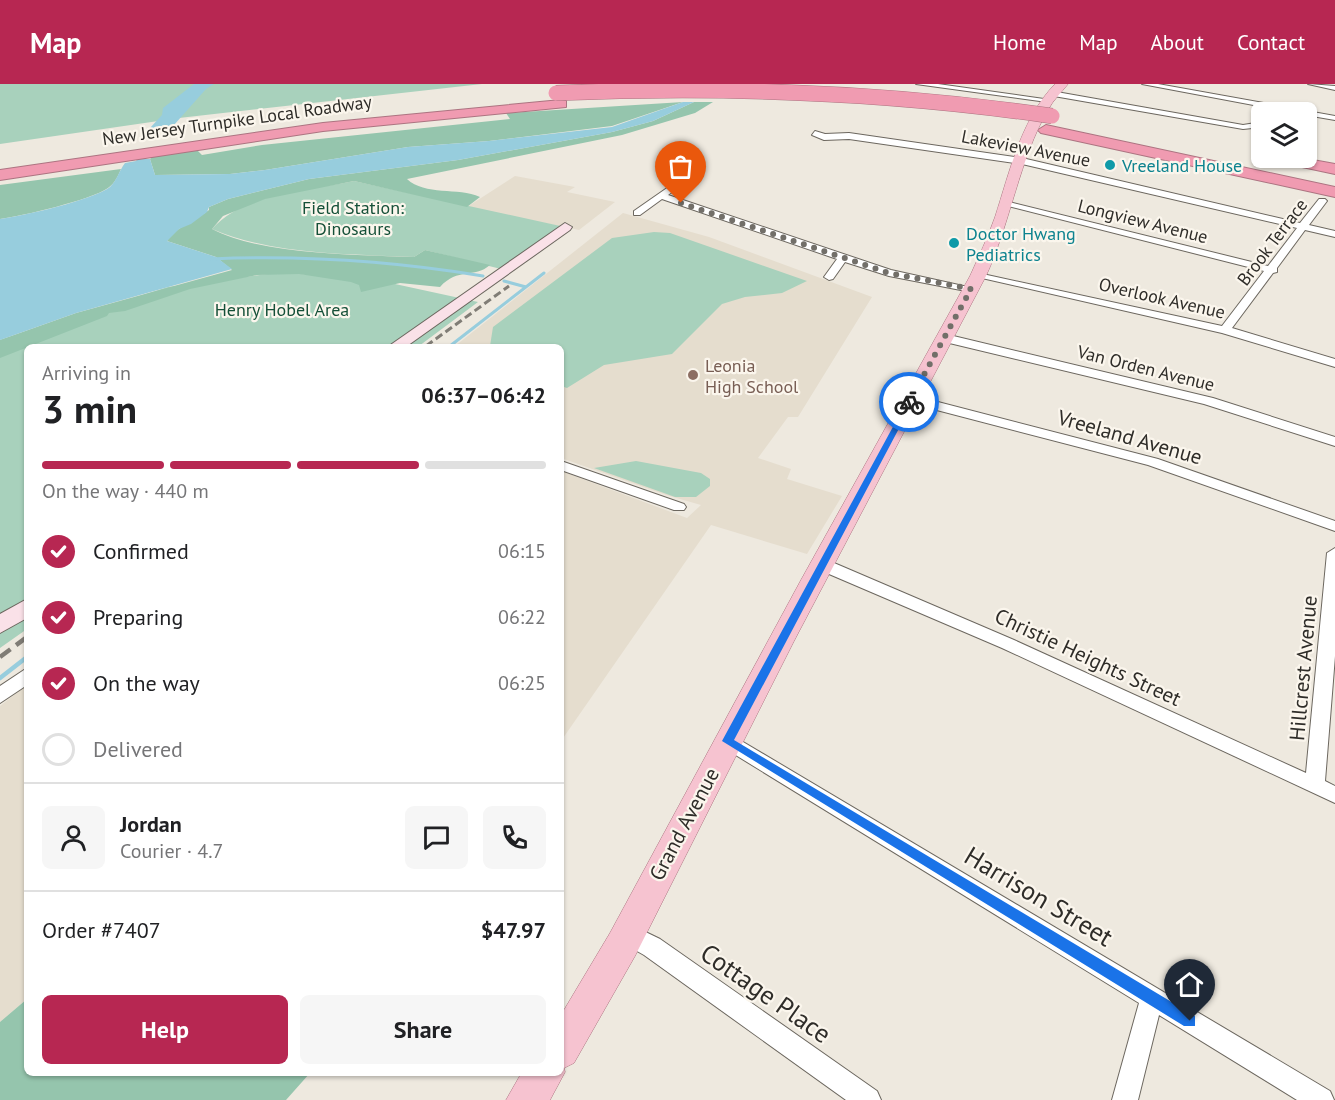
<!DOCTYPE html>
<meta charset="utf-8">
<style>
:root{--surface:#fff;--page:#f6f6f6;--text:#202124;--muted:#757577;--line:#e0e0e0;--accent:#b72752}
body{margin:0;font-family:"PT Sans",sans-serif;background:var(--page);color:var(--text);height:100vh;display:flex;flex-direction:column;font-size:22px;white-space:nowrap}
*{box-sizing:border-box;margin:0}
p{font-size:20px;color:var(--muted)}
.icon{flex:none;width:33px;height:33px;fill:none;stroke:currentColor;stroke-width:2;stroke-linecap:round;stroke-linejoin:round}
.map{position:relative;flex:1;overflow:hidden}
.details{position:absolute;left:24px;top:260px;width:540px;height:732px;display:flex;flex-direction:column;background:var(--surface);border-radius:9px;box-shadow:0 2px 4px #0004}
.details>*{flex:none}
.controls{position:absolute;left:1251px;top:18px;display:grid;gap:12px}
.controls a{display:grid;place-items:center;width:66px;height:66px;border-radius:9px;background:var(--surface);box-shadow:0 2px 4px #0004;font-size:30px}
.pin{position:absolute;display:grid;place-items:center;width:51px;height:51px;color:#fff;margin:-62px -26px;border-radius:50% 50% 50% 0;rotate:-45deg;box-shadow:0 0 6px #0007}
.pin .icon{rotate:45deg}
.courier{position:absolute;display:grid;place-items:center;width:60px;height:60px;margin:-30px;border:4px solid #1a73e8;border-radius:50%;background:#fff;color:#222;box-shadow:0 2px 8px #0007}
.head em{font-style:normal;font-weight:700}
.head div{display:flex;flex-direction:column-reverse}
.head{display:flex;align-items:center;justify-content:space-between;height:102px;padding:0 18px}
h1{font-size:39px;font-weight:700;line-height:45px}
.bar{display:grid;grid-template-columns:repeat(4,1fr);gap:9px 6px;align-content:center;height:72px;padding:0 18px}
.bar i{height:8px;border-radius:4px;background:var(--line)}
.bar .active{background:var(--accent)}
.bar p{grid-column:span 4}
.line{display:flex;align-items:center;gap:15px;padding:0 18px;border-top:2px solid var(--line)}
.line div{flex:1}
.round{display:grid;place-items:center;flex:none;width:63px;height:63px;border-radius:9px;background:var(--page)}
ol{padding:0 18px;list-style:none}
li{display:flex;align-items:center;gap:18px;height:66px}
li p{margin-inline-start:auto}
li .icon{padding:6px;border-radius:50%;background:var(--accent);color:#fff;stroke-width:4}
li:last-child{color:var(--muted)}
li i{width:33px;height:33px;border:3px solid var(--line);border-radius:50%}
.button{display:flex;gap:12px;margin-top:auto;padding:12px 18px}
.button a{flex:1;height:69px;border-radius:9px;background:var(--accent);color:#fff;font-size:24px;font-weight:700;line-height:69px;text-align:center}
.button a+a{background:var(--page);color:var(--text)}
header{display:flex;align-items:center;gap:36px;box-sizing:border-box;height:84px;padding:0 30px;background:var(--accent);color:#fff}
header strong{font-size:28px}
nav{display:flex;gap:33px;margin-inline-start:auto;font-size:21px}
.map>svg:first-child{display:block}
.built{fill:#e5ddce}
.green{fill:#a8d1bc}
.forest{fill:#95c5ad}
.water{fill:#97cddd}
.pier{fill:#eee9df}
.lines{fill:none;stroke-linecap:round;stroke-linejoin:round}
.stream-far1{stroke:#97cddd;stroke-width:3}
.stream{stroke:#97cddd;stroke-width:4.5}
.street-casing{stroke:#6c675f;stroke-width:2}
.secondary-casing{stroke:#6c675f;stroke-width:2}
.primary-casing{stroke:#ac7481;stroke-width:1}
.highway-casing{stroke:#ac7481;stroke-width:2}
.street{fill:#fff;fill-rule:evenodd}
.secondary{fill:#fae1e8;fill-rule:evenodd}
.primary{fill:#f6c3d0;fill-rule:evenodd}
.highway{fill:#f09bb1;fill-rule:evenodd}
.rail-far1{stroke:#807d76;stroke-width:3;stroke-dasharray:8 4;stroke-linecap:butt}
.rail{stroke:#807d76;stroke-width:4.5;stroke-dasharray:13 7;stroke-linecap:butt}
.highway-bridge-casing{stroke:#ac7481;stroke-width:16;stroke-linecap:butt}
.highway-bridge{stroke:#f09bb1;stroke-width:15}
.route{fill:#1a73e8}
.done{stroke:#726f69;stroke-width:6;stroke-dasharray:0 10.8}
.culture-dot{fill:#0f9aa8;stroke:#fbf6ed;stroke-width:2}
.education-dot{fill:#8d6e63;stroke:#fbf6ed;stroke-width:2}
.labels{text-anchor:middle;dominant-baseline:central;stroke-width:4.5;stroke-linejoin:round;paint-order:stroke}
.far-street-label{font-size:18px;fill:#2f2d29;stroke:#fbf6ed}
.far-culture-label{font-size:18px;fill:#0d838f;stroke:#fbf6ed;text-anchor:start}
.far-park-label{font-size:18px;fill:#155038;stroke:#fbf6ed}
.far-education-label{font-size:18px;fill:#785e54;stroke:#fbf6ed;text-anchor:start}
.street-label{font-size:21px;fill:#2f2d29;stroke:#fbf6ed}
.near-street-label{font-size:26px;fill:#2f2d29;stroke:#fbf6ed}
</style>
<header>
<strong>Map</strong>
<nav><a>Home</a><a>Map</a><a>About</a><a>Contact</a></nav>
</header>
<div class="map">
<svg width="1335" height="1016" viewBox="0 0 1335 1016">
<rect width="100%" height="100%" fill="#eee9df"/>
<path class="built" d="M515 92 575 103 567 108 615 118 579 146 467 123Z
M623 129 709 153 872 213 798 333H788L758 374 791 385 787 395 842 412 807 470 711 441 561 657V387L687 434 701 421 666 411 561 374V262H455Z
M27 601V915L0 938V622Z"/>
<path class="green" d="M0 0H482L179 34 0 60Z
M354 97 565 143 505 186 425 166 414 173C348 170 273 171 212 145 244 109 309 106 354 97Z
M654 148 670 149 807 197 782 209 745 213 722 220 672 270 604 281 567 304 561 302V262H490L493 243 612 154Z
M283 188 395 200 478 218 419 262H27V545L0 564V256L168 203Z
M636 377 701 389 710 395V402L696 413H675L594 384Z"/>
<path class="forest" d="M683 18 612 42 489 57 408 63 265 86 230 90 155 91 150 75 154 72 197 66 202 71 262 61 510 35 506 29Z
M694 18H713L695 29 622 51 407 95C425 112 458 103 480 113L467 123 354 97 265 115 223 132 212 145C261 171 358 171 414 173L425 166 490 181C474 195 458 183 440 203L400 199 361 208 359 201 351 198 299 190 257 191 190 205 125 227 109 229 107 232 0 274V256L76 229 232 186 216 173 167 157C176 143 196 136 209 126V123L228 115 309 95 458 76 612 48 653 37Z
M121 85C118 92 115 99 108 104 91 116 22 132 0 135V101Z
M27 915V988L310 989 286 1016H0V938Z"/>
<path class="water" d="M194 0H214L206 5 174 41 169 42 143 75H150L155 91 230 90 265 86 408 63 489 57 612 43 683 18H694L653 37 612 48 458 76 309 95 228 115 209 123 207 128 191 140 179 145 167 157 216 173 232 185 76 229 0 256V135C23 132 93 116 110 103 117 96 119 87 125 79L136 77 157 44H150L162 31 163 24Z"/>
<path class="pier" d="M177 42 170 44 150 71 134 74 151 47 147 46Z"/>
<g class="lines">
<path class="stream-far1" d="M211 175C303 171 392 177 483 192
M504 197 526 203
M450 262 544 189"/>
<path class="stream" d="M0 594 27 573"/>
<defs>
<path id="street" d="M916 0H938L1051 16 1047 18Z
M1142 0H1158L1335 32V36L1306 31V28H1291Z
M1308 0 1335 2V6Z
M1051 7 1243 41 1262 38V43L1243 45 1048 11Z
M815 47 825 50 849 49 1022 74 1300 139 1319 115H1325L1327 117 1309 141 1335 147V153L1305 146 1277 184V188L1273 189 1232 244 1335 275V283L1222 249 973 192 978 189 1222 242 1264 187 1000 120 1005 117 1268 182 1297 144 1022 80 849 55 824 56 812 51Z
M680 95 685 98 683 100 668 111 891 186 977 205 971 208 889 192 845 178 833 195 829 196 824 193 837 175 662 115 640 131H634V127Z
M945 250 1213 314 1335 353V362L1204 320 941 257V251Z
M911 311 1158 375 1335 437V447L1148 381 906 318 904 315Z
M561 377 684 420 686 423 684 426H674L561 386Z
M1335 464V572L1325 697 1335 702V719L1002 564 815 484 813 480 815 476H827L1014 556 1306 689 1327 469Z
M27 584V601L0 619V602Z
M728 649 1330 1007 1334 1016H1297L1159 931 1138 1016H1112L1139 919 721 662 718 657 721 652Z
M629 840 660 855 877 1007 881 1016H846L644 871 621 858 618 851 621 844Z"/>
<path id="secondary" d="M565 139 572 143 570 146 407 262H389Z
M27 515V534L0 549V530Z"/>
<path id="primary" d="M1055 0H1068C1061 9 1053 16 1048 26 1020 73 1010 140 986 192L794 557 635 872 574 979 564 984 565 988 550 1016H506L522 988H561V931L610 849 801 496 970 192C979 172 988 153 995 133 1010 87 1021 35 1055 0Z"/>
<path id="highway" d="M561 16 566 17V23L323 47 0 96V86L323 39Z
M1046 41 1335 103V113L1041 49 1038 46Z
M1272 74H1302L1335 80V90L1274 77Z"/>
</defs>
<use href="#street" class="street-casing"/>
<use href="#secondary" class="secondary-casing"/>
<use href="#primary" class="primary-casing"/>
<use href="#highway" class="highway-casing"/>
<use href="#street" class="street"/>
<use href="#secondary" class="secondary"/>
<use href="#primary" class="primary"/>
<use href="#highway" class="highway"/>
<path class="rail-far1" d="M426 262 509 202"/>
<path class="rail" d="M0 573 27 553"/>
<defs>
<path id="highway-bridge" d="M556 9C723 2 887 8 1052 32"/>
</defs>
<use href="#highway-bridge" class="highway-bridge-casing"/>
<use href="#highway-bridge" class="highway-bridge"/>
</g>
<path class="route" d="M907 317 913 318 734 656 1195 932V942H1184L722 657Z"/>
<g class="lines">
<path class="done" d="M681 119 889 189 971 205 909 318"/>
</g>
<g class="culture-dot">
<circle cx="1110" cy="81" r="6"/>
<circle cx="954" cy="159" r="6"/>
</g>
<circle class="education-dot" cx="693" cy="291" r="6"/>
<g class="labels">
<g class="far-street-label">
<text transform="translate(237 36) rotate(-8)">New Jersey Turnpike Local Roadway</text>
<text transform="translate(1026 64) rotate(11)">Lakeview Avenue</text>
<text transform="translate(1143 137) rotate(14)">Longview Avenue</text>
<text transform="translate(1272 158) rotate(-53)">Brook Terrace</text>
<text transform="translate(1162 214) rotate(13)">Overlook Avenue</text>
<text transform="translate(1146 284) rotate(14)">Van Orden Avenue</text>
</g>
<g class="far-culture-label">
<text x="1122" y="81">Vreeland House</text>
<text x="966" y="149">Doctor Hwang<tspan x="966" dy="21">Pediatrics</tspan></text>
</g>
<g class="far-park-label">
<text x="353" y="123">Field Station:<tspan x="353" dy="21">Dinosaurs</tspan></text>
<text x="282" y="225">Henry Hobel Area</text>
</g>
<g class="far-education-label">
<text x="705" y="281">Leonia<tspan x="705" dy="21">High School</tspan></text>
</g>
<g class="street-label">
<text transform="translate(1130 353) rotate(16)">Vreeland Avenue</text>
<text transform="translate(1088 573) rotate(25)">Christie Heights Street</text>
<text transform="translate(1303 584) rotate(-85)">Hillcrest Avenue</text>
<text transform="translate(684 740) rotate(-62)">Grand Avenue</text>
</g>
<g class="near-street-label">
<text transform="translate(1039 812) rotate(31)">Harrison Street</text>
<text transform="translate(766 909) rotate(35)">Cottage Place</text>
</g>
</g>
</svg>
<div class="controls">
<a><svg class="icon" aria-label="layers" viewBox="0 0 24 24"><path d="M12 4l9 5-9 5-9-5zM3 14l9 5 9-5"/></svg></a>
</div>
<div class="pin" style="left:681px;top:119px;background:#ea580c"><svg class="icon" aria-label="bag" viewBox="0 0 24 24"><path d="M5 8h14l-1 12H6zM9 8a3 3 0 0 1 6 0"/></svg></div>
<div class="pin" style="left:1190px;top:937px;background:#1f2937"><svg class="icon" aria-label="home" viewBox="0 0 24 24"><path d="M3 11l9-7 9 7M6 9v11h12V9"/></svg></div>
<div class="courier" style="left:909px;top:318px"><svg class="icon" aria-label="bike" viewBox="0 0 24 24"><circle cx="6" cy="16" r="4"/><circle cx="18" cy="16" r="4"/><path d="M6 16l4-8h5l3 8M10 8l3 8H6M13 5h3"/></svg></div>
<section class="details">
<div class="head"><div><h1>3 min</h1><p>Arriving in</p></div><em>06:37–06:42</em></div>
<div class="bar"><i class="active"></i><i class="active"></i><i class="active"></i><i></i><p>On the way · 440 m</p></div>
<ol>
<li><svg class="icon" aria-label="check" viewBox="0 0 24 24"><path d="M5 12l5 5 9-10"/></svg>Confirmed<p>06:15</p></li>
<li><svg class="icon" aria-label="check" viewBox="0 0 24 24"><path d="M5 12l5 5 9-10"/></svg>Preparing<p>06:22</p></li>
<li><svg class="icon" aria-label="check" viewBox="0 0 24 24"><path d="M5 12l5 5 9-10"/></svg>On the way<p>06:25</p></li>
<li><i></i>Delivered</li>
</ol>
<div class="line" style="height:108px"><a class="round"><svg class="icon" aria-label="person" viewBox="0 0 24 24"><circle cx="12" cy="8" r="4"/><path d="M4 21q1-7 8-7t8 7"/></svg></a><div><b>Jordan</b><p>Courier · 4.7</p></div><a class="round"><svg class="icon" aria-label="chat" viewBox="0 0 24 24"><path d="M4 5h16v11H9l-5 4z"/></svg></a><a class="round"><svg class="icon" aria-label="phone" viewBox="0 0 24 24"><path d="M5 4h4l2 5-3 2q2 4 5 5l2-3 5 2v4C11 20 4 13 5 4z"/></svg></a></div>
<div class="line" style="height:78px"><div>Order #7407</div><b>$47.97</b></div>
<div class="button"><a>Help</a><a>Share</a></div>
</section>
</div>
